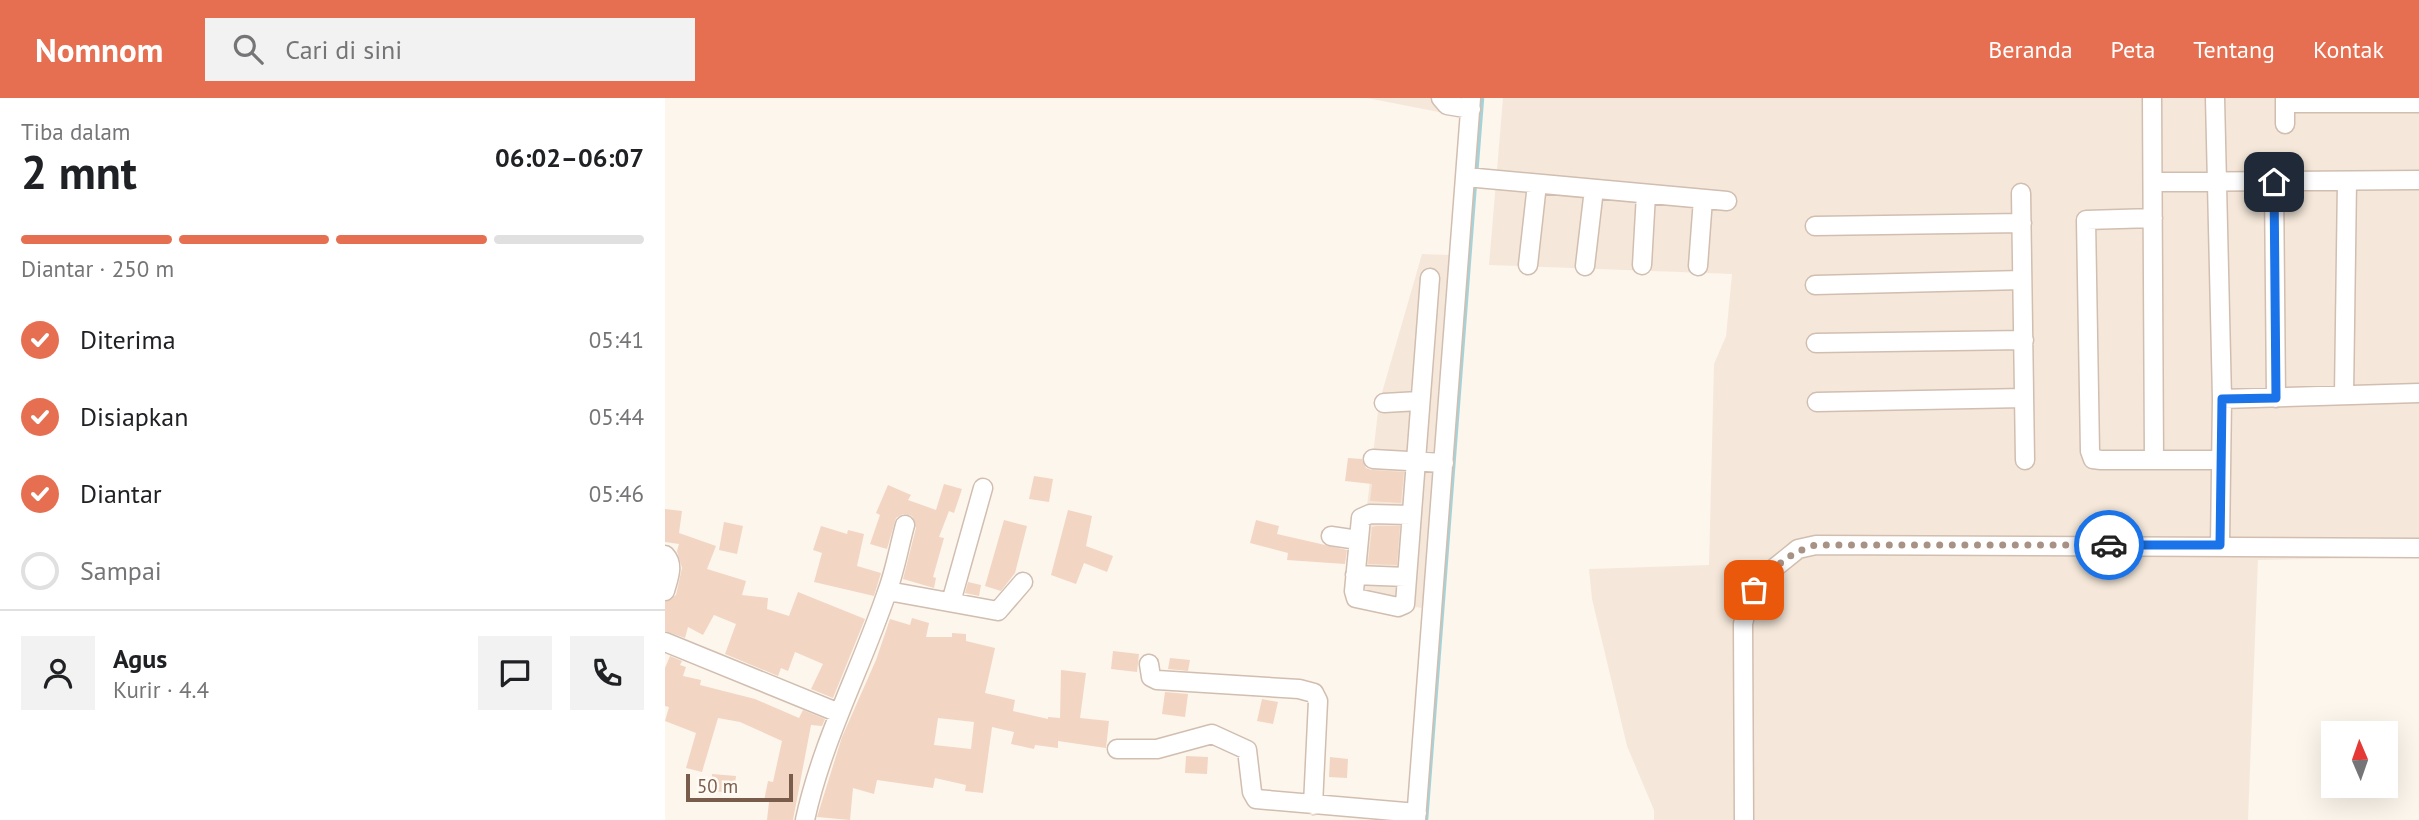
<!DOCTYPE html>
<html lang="id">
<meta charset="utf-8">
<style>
:root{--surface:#fff;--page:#f2f2f2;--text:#202124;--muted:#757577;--line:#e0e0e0;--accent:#e76f51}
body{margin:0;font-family:"PT Sans",sans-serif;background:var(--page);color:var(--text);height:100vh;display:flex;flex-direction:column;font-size:26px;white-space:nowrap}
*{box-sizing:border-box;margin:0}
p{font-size:23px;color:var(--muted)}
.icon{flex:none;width:38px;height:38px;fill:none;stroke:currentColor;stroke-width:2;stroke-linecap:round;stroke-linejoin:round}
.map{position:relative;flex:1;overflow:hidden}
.details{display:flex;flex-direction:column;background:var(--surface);width:665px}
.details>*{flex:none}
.needle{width:46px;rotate:358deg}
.controls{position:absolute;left:1656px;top:623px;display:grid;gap:14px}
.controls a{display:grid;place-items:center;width:77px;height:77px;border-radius:0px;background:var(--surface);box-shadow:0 7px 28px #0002;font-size:35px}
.scale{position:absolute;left:21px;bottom:18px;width:107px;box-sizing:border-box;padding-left:7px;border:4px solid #7a5c4d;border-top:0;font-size:19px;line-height:24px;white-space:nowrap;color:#7a5c4d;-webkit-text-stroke:5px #fffaf3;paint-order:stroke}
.pin{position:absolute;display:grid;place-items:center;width:60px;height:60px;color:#fff;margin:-30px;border-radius:14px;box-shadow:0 4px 10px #0006}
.courier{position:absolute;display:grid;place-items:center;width:70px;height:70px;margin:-35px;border:5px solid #1a73e8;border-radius:50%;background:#fff;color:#222;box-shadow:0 2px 9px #0007}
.headline em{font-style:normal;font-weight:800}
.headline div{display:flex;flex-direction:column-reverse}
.headline{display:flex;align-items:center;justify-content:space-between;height:119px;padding:0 21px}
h1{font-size:46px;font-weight:800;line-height:52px}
.bar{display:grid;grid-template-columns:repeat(4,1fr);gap:10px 7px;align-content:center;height:84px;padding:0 21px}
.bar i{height:9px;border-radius:5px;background:var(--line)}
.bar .selected{background:var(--accent)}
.bar p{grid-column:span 4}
.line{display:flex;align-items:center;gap:18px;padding:0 21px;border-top:2px solid var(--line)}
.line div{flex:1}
.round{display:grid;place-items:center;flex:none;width:74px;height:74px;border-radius:0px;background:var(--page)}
ol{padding:0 21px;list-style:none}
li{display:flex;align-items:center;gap:21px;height:77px}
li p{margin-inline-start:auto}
li .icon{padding:7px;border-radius:50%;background:var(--accent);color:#fff;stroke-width:4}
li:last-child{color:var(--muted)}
li i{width:38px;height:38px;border:4px solid var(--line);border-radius:50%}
header{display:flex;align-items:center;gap:42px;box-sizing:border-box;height:98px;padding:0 35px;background:var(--accent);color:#fff}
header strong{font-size:33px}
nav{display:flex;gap:38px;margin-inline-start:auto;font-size:24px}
.search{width:490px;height:63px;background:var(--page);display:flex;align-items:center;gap:18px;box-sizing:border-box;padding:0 24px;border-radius:0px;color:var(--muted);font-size:26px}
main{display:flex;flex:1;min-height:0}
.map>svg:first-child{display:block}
.residential{fill:#f5e8da}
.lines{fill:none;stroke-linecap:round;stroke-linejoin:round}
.stream{stroke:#a5d3da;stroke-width:4.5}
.building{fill:#f3d5c3;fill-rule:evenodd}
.minor-casing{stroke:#d1beb0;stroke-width:21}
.minor{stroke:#fff;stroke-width:18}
.done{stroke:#a89285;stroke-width:7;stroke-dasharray:0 12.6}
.route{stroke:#1a73e8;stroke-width:9}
</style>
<header>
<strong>Nomnom</strong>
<div class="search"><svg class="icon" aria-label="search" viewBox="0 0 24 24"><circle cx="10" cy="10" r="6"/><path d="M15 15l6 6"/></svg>Cari di sini</div>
<nav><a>Beranda</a><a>Peta</a><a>Tentang</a><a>Kontak</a></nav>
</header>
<main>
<section class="details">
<div class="headline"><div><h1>2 mnt</h1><p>Tiba dalam</p></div><em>06:02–06:07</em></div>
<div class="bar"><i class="selected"></i><i class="selected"></i><i class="selected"></i><i></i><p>Diantar · 250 m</p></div>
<ol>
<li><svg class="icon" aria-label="check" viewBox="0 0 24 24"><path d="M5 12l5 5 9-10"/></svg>Diterima<p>05:41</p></li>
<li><svg class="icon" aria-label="check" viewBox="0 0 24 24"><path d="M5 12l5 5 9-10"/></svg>Disiapkan<p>05:44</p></li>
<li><svg class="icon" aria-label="check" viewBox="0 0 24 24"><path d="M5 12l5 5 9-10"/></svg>Diantar<p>05:46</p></li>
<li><i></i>Sampai</li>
</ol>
<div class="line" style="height:126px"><a class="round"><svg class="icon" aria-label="person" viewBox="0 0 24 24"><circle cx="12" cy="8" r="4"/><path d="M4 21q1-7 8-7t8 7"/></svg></a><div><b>Agus</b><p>Kurir · 4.4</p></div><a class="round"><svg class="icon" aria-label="chat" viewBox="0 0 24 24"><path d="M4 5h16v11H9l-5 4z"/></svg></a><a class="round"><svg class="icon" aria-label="phone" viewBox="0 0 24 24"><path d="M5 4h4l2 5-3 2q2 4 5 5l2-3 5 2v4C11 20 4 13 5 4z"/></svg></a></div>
</section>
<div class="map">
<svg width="1754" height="722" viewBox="0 0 1754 722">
<rect width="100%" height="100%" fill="#fdf6ec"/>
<path class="residential" d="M702 0H790L789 17Z
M838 0H1754V459L1593 462 1583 722H989V712L962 648 927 501 924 471 1044 467 1049 266 1061 238 1067 176 824 167Z
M757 156 786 157 758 510 691 503 714 305Z"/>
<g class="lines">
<path class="stream" d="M811 76 817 0
M761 722 810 84"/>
</g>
<path class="building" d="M683 360 697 361 701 370 707 372 739 374 736 405 705 403 707 386 680 383Z
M369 378 388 381 384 404 364 401Z
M279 386 297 391 289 415 284 413 274 439 279 440 268 479 271 480 269 490 238 481 251 430 247 418 238 416 231 420 222 451 205 446 215 417 211 415 223 387 246 397 243 402 271 412Z
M0 411 17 413 14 435 51 448 42 471 81 483 77 497 103 500 102 511 124 518 133 494 200 521 168 600 146 591 158 566 130 554 123 573 116 570 113 578 60 556 71 526 49 517 38 537 23 529 20 540 0 533V504L11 497 17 470 12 453 14 446 0 444Z
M403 412 427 418 421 448 448 458 442 474 419 465 411 486 386 477Z
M339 422 362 428 350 475 336 493 320 488Z
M591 422 614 428 612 436 682 452 680 466 622 462 623 455 585 445Z
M59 424 78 428 72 456 54 452Z
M156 428 182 436 183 432 199 436 192 468 216 475 209 498 149 484 157 455 148 452Z
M712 428H735L732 467 703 466 707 429Z
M303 484 316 487 314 498 300 495Z
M247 520 264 525 261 539H287V535L301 536V543L330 550 320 595 350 602 348 613 383 621V619L395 620 396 572 421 575 415 620 444 623 441 650 393 643V650L370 647 369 651 346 646 349 634 327 629 318 695 300 693 301 687 270 680 268 690 212 682 209 696 188 690 185 722 152 719 177 639 211 562 225 521 245 527ZM273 620 309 624 306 651 269 647Z
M448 553 474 556 472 574 446 571Z
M5 558 17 563 15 567 21 569 18 578 36 582 35 587 90 601 134 620 138 612 160 621 157 628 146 627 128 722H102L104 704 99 703 103 683 108 684 117 643 75 624 53 620 37 674 21 670 31 635 0 623 4 609 0 608V570Z
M505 560 525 562 523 573 503 571Z
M500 594 523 596 520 619 497 616Z
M597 601 613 604 608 626 592 623Z
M521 658 543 659 542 676 520 675Z
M665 659 683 661 682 680 664 679Z
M47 676 71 678 69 695 46 693Z"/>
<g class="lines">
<defs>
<path id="minor" d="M776 0 782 7 806 11
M1487 0 1489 362
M1550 0 1557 301
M1620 5H1754
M1620 26V0
M801 79 1062 103
M1488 84 1754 82
M1609 84 1611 300
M1356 95 1360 362
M1488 120 1421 122 1425 353 1428 361 1436 362H1556
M1150 128 1357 125
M863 167 872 86
M977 167 981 96
M920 168 929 91
M1033 168 1038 101
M1150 187 1357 182
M1151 245 1359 242
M1679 297 1682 83
M1152 304 1359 300
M719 305 754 303
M708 361 779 365
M746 417 705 416 696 420 689 493 691 500 733 509 740 506 765 180
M666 438 693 442
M1555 447 1557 301 1754 295
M0 457C10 467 3 481 0 493
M690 477 741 479
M223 493 333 513 358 484
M286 504 318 390
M0 544 174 615
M484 566 486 579 492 582 634 591 649 595 653 603 648 707
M452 651H492L547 636 582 652 587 694 591 701 752 715
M140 722C157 643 196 571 222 494 230 473 234 449 240 427
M751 722 806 0
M1079 722 1078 526 1082 508 1102 476 1133 451 1151 447 1754 450"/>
</defs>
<use href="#minor" class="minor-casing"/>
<use href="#minor" class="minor"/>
</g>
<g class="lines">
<path class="done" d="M1089 492C1107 471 1124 454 1151 447H1444"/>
<path class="route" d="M1444 447H1555L1557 301 1611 300 1609 84"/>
</g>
</svg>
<div class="controls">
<a><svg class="needle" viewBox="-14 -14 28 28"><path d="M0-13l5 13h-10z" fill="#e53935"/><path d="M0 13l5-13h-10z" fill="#757577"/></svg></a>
</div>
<div class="scale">50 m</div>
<div class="pin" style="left:1089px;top:492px;background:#ea580c"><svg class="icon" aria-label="bag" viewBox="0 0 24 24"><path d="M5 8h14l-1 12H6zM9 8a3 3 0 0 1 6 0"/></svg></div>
<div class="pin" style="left:1609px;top:84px;background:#1f2937"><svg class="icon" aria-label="home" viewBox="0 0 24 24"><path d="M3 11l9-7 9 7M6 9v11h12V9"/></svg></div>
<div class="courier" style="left:1444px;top:447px"><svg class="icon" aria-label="car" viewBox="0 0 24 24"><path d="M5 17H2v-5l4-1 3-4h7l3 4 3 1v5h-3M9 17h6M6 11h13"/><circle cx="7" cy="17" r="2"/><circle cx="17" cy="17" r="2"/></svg></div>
</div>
</main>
